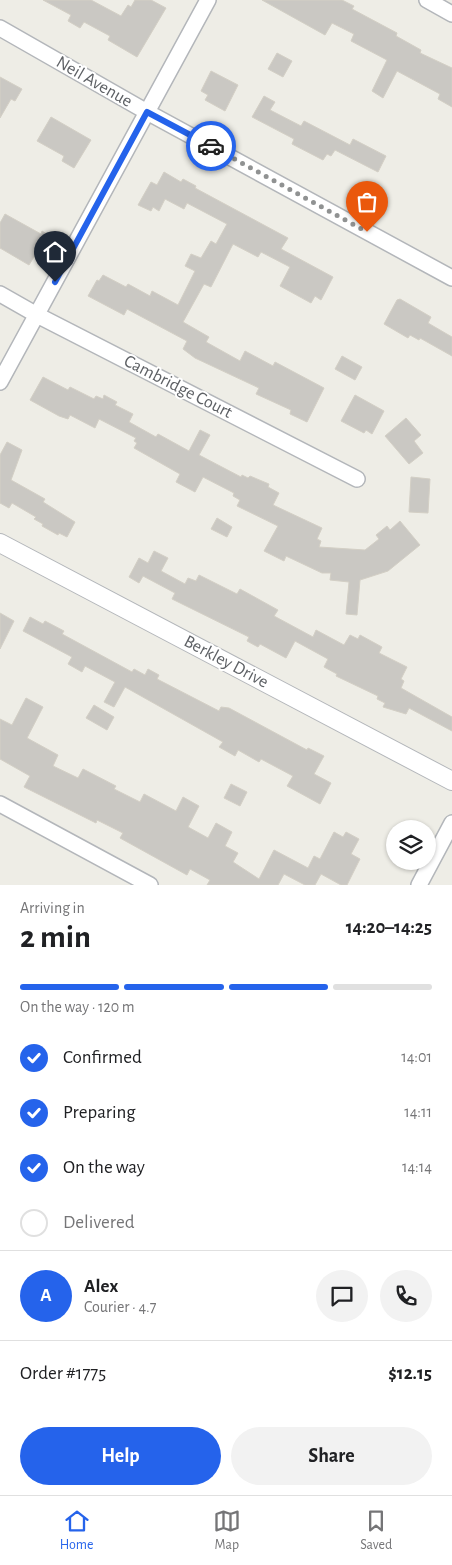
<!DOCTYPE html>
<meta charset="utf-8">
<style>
:root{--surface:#fff;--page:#f2f2f2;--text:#202124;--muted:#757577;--line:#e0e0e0;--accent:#2563eb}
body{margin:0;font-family:"Alegreya Sans",sans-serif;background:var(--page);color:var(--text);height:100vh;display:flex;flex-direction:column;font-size:19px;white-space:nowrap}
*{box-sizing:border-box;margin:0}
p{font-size:16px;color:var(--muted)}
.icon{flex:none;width:28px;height:28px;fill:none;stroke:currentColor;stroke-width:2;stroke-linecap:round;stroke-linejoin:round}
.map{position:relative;height:885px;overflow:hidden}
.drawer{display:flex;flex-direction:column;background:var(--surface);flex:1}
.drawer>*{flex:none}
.fabs{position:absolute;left:386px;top:820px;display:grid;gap:10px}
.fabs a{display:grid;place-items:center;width:50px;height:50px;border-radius:50%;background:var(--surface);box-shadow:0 1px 4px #0004;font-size:25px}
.pin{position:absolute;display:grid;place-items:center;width:42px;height:42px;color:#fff;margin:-51px -21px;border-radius:50% 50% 50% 0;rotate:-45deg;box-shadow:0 0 5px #0007}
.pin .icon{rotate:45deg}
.courier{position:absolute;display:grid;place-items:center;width:50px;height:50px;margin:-25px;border:4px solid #2563eb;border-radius:50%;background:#fff;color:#222;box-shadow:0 1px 6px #0007}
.headline em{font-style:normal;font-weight:600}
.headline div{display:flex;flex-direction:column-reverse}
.headline{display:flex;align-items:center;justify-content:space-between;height:85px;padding:0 20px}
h1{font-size:32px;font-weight:600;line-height:38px}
.bar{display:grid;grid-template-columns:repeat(4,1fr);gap:8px 5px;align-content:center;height:60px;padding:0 20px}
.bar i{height:6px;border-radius:4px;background:var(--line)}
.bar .active{background:var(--accent)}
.bar p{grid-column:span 4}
.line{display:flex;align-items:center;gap:12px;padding:0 20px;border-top:1px solid var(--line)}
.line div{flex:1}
.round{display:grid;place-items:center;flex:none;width:52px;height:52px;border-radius:26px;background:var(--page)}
ol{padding:0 20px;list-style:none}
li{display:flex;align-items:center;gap:15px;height:55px}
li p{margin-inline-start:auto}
li .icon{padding:5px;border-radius:50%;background:var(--accent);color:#fff;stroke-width:4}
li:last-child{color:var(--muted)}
li i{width:28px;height:28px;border:2px solid var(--line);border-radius:50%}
.action{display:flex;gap:10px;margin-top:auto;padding:10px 20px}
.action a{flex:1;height:58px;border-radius:30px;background:var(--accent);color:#fff;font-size:20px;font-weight:600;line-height:58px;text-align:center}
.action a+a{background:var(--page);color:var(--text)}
.dock{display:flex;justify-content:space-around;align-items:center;height:70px;border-top:1px solid var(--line);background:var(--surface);font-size:14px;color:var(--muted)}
.dock a{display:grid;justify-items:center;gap:2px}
.dock .active{color:var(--accent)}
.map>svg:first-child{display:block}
.building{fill:#cac8c3;stroke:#d3cfc5}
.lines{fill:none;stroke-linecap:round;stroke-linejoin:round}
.minor-casing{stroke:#b3b6ba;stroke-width:18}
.tertiary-casing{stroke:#b3b6ba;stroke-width:20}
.minor{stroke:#fff;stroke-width:15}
.tertiary{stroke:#fff;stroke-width:18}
.done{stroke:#909292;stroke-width:5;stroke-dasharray:0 9}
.route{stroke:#2563eb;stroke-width:6}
.labels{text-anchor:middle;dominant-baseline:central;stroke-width:4;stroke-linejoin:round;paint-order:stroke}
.street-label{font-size:18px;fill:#5e6165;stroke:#fff}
</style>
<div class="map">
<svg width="452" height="885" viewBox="0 0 452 885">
<rect width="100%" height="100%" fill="#eeede6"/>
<path class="building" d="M43 0H91L121 16 128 5 131 7 135 0H151L166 8 137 57 108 40 110 36 84 22 80 28 68 21 71 15Z
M262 0H342L354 6 352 9 397 33 396 36 421 50 420 53 452 68V107L438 99 440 94 397 71 383 98 372 91 387 60 351 41 354 34 332 23 325 35Z
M277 53 292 61 283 77 268 69Z
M211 71 238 85 225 111 205 100 208 95 201 91Z
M0 77 22 89 15 101 11 99 0 118Z
M264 96 275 102 270 110 301 126 304 121 350 145 353 139 386 156 378 172 335 150 331 156 327 154 323 160 292 144 294 139 252 117Z
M51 117 91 140 74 168 62 161 64 156 37 141Z
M164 172 181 182 183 179 196 186 195 188 288 238 281 249 333 277 321 300 315 296 311 303 280 286 290 267 261 252 258 257 233 244 211 287 204 284 183 322 209 337 206 342 240 361 245 351 273 366 275 362 324 388 307 422 290 414 291 410 256 394 259 388 195 358 183 349 187 341 127 309 124 315 88 296 97 280 99 281 103 275 126 287 128 284 150 296 152 291 178 305 195 271 185 266 191 254 201 258 211 241 216 244 227 224 187 203 184 209 165 199 159 211 153 207 151 211 138 205 151 182 157 185Z
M5 214 41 234 42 231 57 240 50 252 40 247 29 265 0 248V223Z
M400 299 431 317 428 323 452 337V356L420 338 419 340 410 335 408 338 384 324 397 300Z
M342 356 362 367 355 380 335 369Z
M43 377 68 390 70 387 94 399 96 396 103 399 104 395 117 402 115 405 133 414 129 422 156 437 158 434 189 451 200 430 210 435 199 455 241 477 242 475 248 478 250 476 269 484 268 487 279 493 273 505 322 528 317 539 321 541 319 547 365 550 379 539 376 535 387 526 390 530 400 521 420 545 388 571 360 580 357 615 346 614 349 582 330 580 331 573H322L286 556 284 561 264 551 278 526 237 506 240 500 233 496 234 493 203 477 195 492 176 482 180 474 134 448 137 443 134 441 136 438 99 419 95 428 70 415 68 419 59 416 30 400Z
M355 395 384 411 372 434 366 430 364 433 341 421Z
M406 418 421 435 414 441 423 453 409 464 385 436Z
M7 442 22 450 11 480 45 499 43 502 75 522 67 537 59 533 58 535 42 526 43 524 34 519 36 517 12 503 9 508 0 503V455Z
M411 477 430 479 428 513 409 512Z
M217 518 232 527 227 537 211 529Z
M154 551 168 558 161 571 185 584 188 578 196 581 199 575 237 594 240 589 278 610 274 616 313 637 316 630 344 645 350 635 358 639 360 635 382 647 379 653 407 667 401 679 404 681 401 688 452 717V731L409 708 406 714 383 707 385 703 377 699 378 696 336 676 337 674 324 667 328 659 295 641 286 658 260 644 258 647 247 641 249 637 172 599 175 593 143 576 139 583 129 577 139 558 148 563Z
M0 613 14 621 0 649Z
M30 617 43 624 45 621 64 631 62 634 132 672 134 669 145 675 148 669 159 675 157 679 219 711 221 707 229 708 307 750 308 748 324 756 314 774 331 783 320 804 287 786 293 776 261 759 259 762 238 750 235 756 219 747 223 742 125 687 114 707 104 702 115 682 85 666 82 672 68 664 72 657 23 631Z
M26 698 43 707 27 738 58 755 53 766 78 778 83 769 116 786 114 789 140 802 144 794 176 811 183 797 199 806 188 827 208 838 216 823 232 832 225 846 238 853 233 862 259 879 274 850 308 868 314 856 320 859 334 832 343 837 346 832 359 839 351 854 360 859 347 885H341L321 874 315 885H305L284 874 278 885H207L210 880 190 869 187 875 120 838 123 833 97 820 96 823 24 787 30 776 0 759V719L12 725Z
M94 705 114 717 107 730 86 718Z
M231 784 247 792 240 806 224 798Z"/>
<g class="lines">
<defs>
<path id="minor" d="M427 0 452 14
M0 28 147 112 452 278
M0 294 37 315 357 479
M0 382 208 0
M0 804 150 885
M419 885 452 823"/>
<path id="tertiary" d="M0 543 452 781"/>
</defs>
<use href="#minor" class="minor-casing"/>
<use href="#tertiary" class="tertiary-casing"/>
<use href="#minor" class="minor"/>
<use href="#tertiary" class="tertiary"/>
</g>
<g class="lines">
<path class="done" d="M211 146 367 232"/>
<path class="route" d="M55 282 147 112 211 146"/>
</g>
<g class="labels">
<g class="street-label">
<text transform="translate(94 82) rotate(30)">Neil Avenue</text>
<text transform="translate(178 387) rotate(27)">Cambridge Court</text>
<text transform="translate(226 662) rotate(28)">Berkley Drive</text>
</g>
</g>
</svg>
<div class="fabs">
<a><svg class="icon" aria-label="layers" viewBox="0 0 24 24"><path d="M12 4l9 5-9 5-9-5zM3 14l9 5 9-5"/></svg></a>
</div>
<div class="pin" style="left:367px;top:232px;background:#ea580c"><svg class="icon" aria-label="bag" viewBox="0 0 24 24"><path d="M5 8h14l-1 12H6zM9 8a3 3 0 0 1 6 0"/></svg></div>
<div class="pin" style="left:55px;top:282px;background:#1f2937"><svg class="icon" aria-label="home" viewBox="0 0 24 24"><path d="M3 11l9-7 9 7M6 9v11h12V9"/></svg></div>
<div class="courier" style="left:211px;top:146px"><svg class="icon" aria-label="car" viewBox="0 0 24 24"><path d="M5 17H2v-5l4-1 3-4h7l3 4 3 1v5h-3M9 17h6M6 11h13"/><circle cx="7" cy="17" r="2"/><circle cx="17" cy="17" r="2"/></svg></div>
</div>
<section class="drawer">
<div class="headline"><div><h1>2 min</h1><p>Arriving in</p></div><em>14:20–14:25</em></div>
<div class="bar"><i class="active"></i><i class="active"></i><i class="active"></i><i></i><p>On the way · 120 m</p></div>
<ol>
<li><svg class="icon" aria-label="check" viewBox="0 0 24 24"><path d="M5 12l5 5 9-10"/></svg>Confirmed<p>14:01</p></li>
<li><svg class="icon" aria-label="check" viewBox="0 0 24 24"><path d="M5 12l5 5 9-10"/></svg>Preparing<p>14:11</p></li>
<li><svg class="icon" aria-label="check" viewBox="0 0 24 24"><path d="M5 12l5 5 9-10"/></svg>On the way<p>14:14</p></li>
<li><i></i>Delivered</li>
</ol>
<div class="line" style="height:90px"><b class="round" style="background:var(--accent);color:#fff">A</b><div><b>Alex</b><p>Courier · 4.7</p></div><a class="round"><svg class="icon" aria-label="chat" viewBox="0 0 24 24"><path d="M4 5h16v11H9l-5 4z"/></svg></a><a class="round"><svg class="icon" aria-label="phone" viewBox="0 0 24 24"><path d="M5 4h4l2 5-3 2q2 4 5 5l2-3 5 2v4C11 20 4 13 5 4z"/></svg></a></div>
<div class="line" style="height:65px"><div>Order #1775</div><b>$12.15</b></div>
<div class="action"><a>Help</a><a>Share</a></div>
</section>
<nav class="dock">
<a class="active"><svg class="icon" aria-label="home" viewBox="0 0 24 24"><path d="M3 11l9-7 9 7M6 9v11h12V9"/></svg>Home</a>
<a><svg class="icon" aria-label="map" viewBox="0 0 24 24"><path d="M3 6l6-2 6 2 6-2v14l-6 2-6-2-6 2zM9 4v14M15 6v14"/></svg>Map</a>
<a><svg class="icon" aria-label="saved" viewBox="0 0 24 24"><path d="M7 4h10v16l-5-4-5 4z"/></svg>Saved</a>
</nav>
